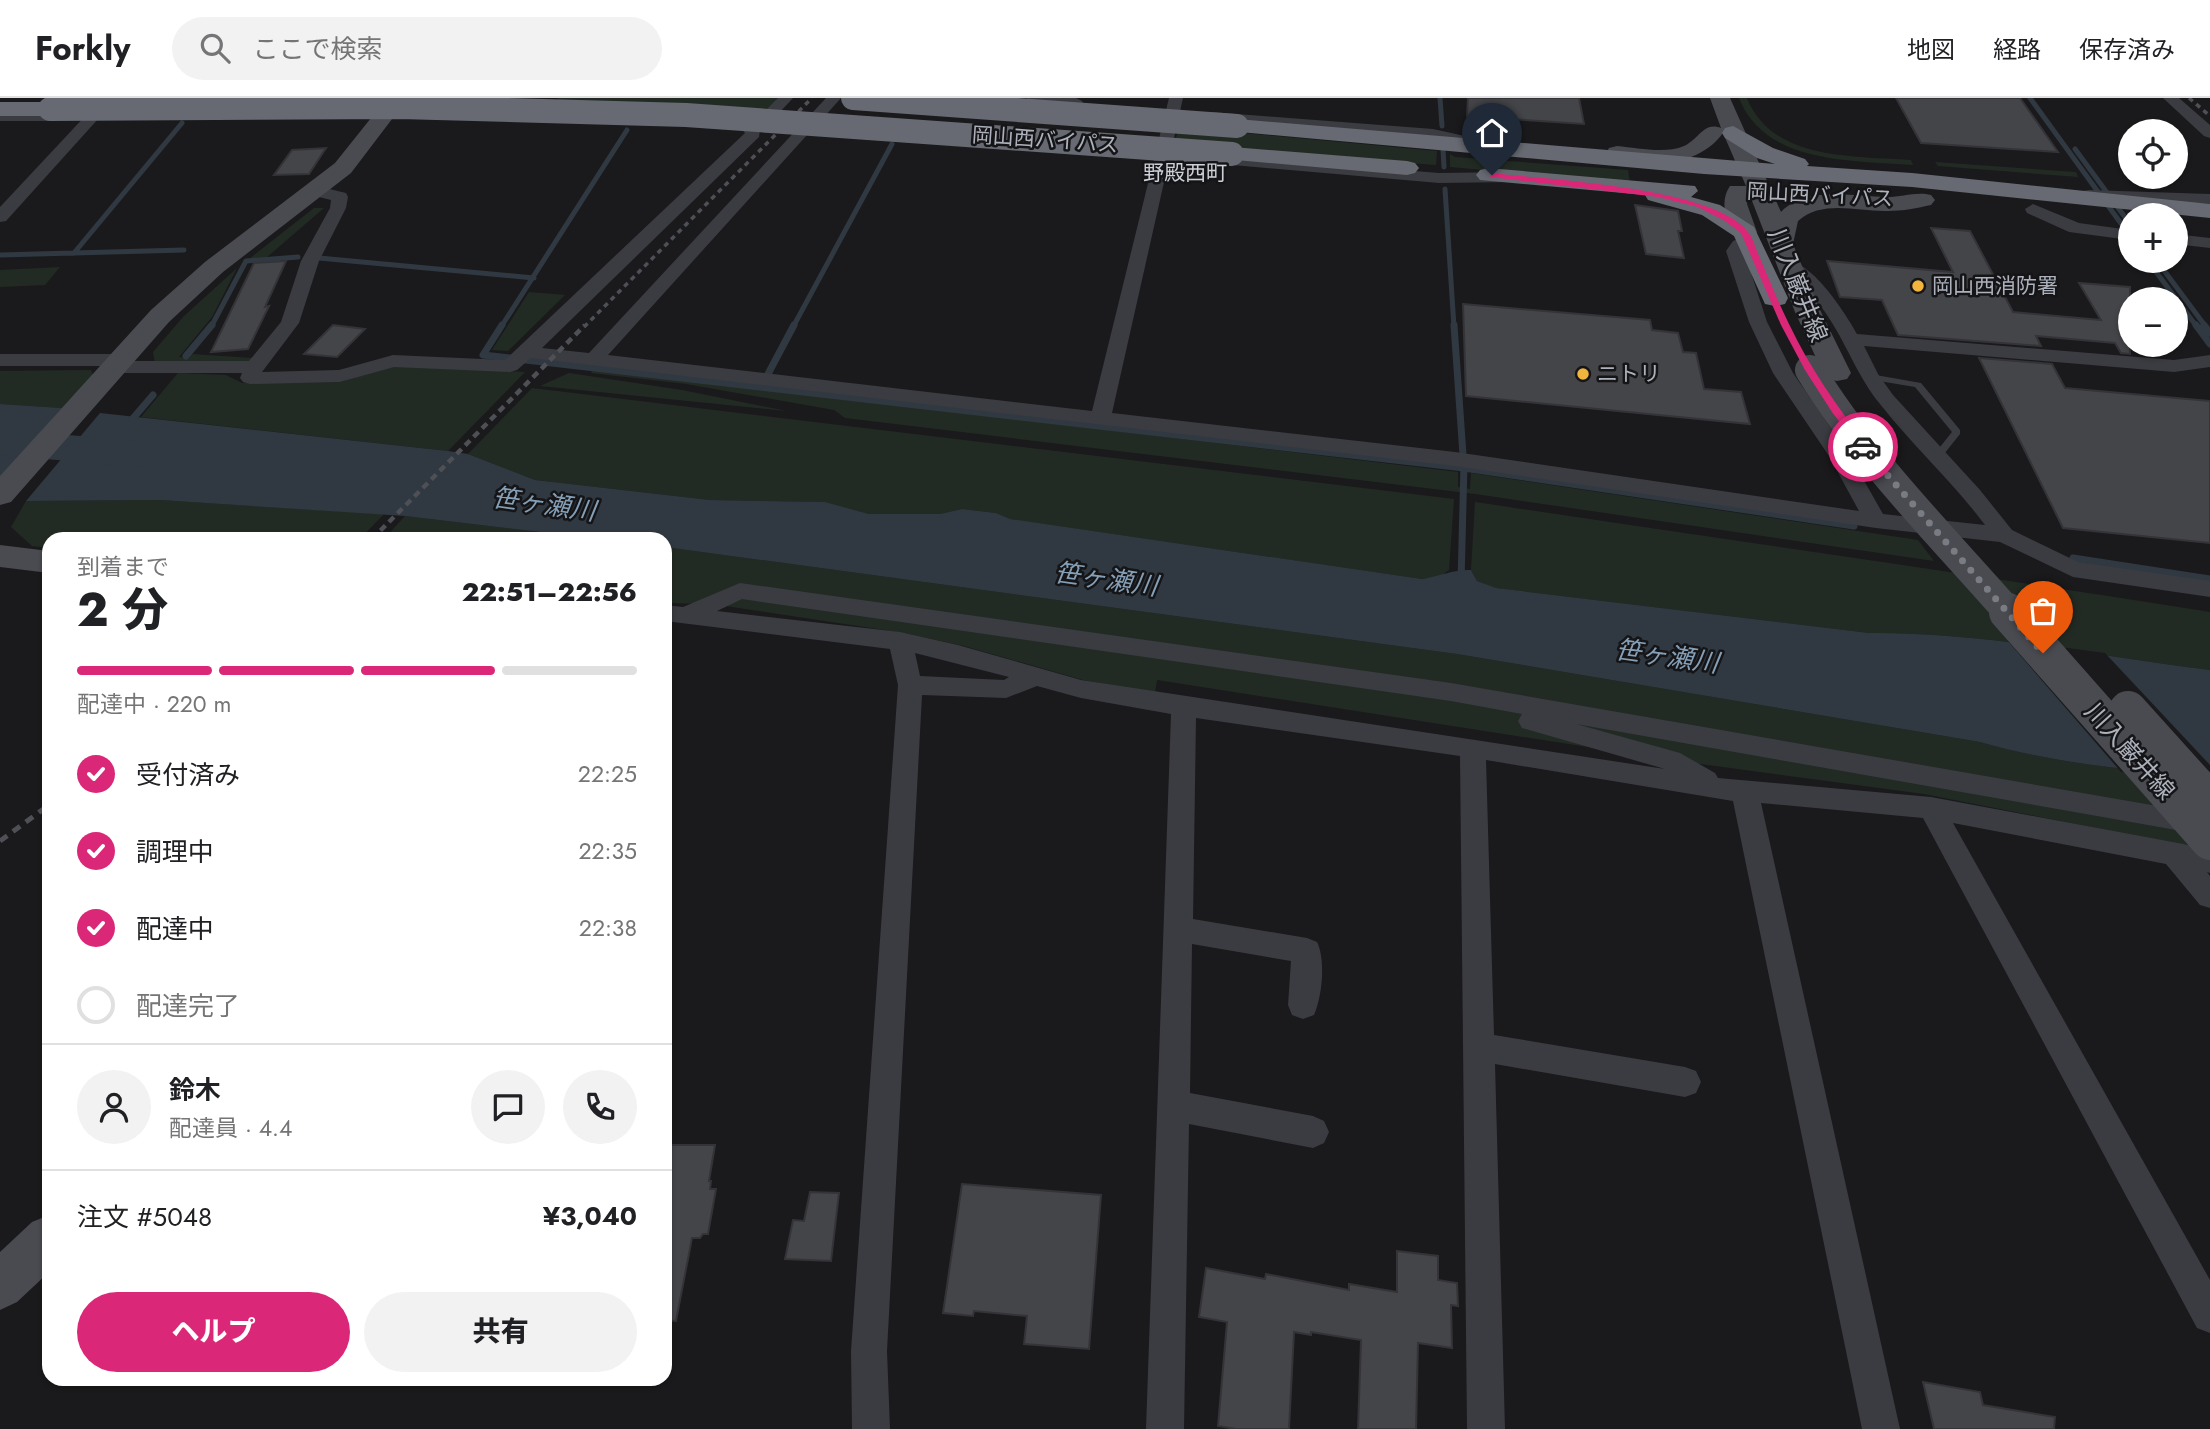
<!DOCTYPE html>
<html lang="ja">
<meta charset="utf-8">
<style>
:root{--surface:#fff;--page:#f2f2f2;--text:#202124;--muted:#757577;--line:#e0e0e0;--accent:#db2777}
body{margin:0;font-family:Jost,"Noto Sans JP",sans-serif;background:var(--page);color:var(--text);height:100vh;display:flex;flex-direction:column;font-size:26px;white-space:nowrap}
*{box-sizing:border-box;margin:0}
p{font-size:23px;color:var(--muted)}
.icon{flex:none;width:38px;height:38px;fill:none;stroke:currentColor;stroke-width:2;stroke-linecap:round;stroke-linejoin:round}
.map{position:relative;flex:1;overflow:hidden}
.drawer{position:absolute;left:42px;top:434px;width:630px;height:854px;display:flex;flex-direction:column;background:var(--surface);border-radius:21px;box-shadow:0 2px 5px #0004}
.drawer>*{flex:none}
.controls{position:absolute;left:2118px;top:21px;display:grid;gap:14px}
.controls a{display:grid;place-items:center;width:70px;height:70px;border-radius:50%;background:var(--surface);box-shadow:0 2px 5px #0004;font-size:35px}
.pin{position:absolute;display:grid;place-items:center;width:60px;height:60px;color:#fff;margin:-72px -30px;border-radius:50% 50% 50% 0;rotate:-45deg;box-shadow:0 0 7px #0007}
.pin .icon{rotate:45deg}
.courier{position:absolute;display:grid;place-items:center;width:70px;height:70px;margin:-35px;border:5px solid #db2777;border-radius:50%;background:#fff;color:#222;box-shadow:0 2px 9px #0007}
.overview em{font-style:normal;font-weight:800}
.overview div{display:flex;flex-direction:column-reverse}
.overview{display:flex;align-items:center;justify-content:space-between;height:119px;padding:0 35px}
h1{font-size:46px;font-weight:800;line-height:52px}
.bar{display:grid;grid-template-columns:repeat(4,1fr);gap:10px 7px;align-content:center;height:84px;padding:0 35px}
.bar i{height:9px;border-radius:5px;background:var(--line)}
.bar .selected{background:var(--accent)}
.bar p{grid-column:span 4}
.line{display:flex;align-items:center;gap:18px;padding:0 35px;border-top:2px solid var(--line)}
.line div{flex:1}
.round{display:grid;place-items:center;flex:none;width:74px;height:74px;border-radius:37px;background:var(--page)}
ol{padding:0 35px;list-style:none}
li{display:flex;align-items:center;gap:21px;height:77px}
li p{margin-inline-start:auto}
li .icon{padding:7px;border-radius:50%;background:var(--accent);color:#fff;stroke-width:4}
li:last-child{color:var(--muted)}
li i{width:38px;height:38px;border:4px solid var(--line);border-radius:50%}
.cta{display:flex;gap:14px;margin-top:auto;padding:14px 35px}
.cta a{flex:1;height:80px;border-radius:42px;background:var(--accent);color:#fff;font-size:28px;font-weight:800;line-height:80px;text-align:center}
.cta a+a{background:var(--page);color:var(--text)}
header{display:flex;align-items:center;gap:42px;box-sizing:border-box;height:98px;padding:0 35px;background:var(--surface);border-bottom:2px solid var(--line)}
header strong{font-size:33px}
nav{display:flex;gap:38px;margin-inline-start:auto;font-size:24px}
.search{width:490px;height:63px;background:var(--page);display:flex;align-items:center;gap:18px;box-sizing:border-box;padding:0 24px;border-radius:38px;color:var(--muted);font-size:26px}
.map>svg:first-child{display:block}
.green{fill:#222b23}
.water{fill:#303941}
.pier{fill:#1a1a1c}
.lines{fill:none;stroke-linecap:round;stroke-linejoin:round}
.stream-far1{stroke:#303941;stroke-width:5}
.stream{stroke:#303941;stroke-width:7}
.river{fill:#303941;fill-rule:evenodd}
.building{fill:#444549;stroke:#343438;stroke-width:2}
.lane{fill:#3b3c41;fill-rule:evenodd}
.street{fill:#3b3c41;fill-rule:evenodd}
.secondary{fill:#494b51;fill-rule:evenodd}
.highway{fill:#676a72;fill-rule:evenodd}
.rail-far2{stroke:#4e5056;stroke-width:3.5;stroke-dasharray:5 4.5;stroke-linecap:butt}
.rail-far1{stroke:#4e5056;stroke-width:4.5;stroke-dasharray:7 5;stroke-linecap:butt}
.rail{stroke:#4e5056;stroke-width:5;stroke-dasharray:9 7;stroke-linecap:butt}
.secondary-bridge-far1{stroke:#494b51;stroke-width:30}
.secondary-bridge{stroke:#494b51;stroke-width:38}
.highway-bridge{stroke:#676a72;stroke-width:24}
.route{fill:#db2777}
.done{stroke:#7a7c84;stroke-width:7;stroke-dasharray:0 12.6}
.poi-dot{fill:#f1b43d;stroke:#151517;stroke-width:2.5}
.labels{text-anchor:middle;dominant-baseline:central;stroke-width:5;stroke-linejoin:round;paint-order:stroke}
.far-street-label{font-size:21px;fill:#adb1bc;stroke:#151517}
.far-neighbourhood-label{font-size:21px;fill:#ced0d8;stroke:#151517}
.far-poi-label{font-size:21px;fill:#adb1bc;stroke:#151517;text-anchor:start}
.street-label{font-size:24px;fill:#adb1bc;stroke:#151517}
.water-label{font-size:26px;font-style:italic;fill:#859fb6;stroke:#151517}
</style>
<header>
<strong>Forkly</strong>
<div class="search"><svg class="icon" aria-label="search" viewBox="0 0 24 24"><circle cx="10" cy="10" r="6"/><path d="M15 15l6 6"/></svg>ここで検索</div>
<nav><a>地図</a><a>経路</a><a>保存済み</a></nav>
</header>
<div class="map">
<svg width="2210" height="1331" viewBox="0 0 2210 1331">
<rect width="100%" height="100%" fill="#1a1a1c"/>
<path class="green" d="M559 0H779L756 23 539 18Z
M1739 0H1747C1772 63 1854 58 1911 62L1913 67C1854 62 1765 67 1739 0Z
M1179 29 1437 53 1436 67 1174 47Z
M1450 56 1455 59 1628 72 1630 85 1450 69Z
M1935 64 2076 74 2078 79 1938 68Z
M314 110H324L266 160 249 161Z
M60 169 45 187 0 189V172Z
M237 170 212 219 179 259 189 260 192 256 253 260 251 264 155 265 153 254 183 219Z
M529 194 565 197 508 253 492 252Z
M392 267 525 274 448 353 141 319 178 275 226 277 242 285 341 284Z
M593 271 1458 374V389L1470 391 1471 375 1918 442 1934 463 1475 396 845 320 834 312 686 286 591 275Z
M91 272 93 277 62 310 0 306V273Z
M569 275 682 292 787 313 540 288Z
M532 290 1454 401 1449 472 1439 479 1422 481 1009 421 996 415 962 411 940 416H869L824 404 710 402 535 382 468 356Z
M160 402 384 416 360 441H49V450L32 448 11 429 26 403Z
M1475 404C1720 441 1965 475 2210 514V572C2100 558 1979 534 1869 535L1495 490 1477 483 1471 472Z
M405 418 600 441H384Z
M665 449 1457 556 1980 644C2055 666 2132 672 2210 679V743L2182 747 1924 696 1671 662 1157 582 1155 595 1083 582 964 548 904 535 712 506 665 505Z"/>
<path class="water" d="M0 306 62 310 0 380Z
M100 315 448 353 468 356 535 382 710 402 825 404 869 416H940L962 411 996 415 1010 421 1422 481C1442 478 1450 472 1471 472L1477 483 1496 490 1869 535C1979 534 2100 558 2210 572V679C2132 672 2055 666 1980 644L1457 556 665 449V441H600L405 418 160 402 26 403Z"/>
<path class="pier" d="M2007 542 2105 555 2210 667V682L2121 674Z"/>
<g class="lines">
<path class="stream-far1" d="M1440 0 1442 28
M2030 0 2130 138
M1443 51 1444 69
M2075 51 2130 126
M1445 91 1454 229
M74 155 182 25
M0 157 184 152
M319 160 534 180
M2148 163 2197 229
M2157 163 2206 229
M211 229 246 163 298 159
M501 229 627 32
M793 229 892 46"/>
<path class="stream" d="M502 227 483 257 1464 370 1854 428
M1454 227 1463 357
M2196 227 2210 246
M2204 227 2210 235
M186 258 212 227
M768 276 794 227
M129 325 153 297
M2073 460 2210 481
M1461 484 1464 366"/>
<path class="river" d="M0 331 137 343 151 347 157 356 151 365 137 369 0 357Z"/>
</g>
<path class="building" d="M1468 0H1579L1584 26 1467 18Z
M1896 0H2020L2058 54 1921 45Z
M326 50 309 76 274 77 292 52Z
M1635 107 1678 113 1682 133H1678L1684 160 1646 156Z
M1931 130 1970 133 2013 214 2101 222 2079 185 2130 189V256L2121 255 2115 245 2036 238 2041 248 1898 237 1882 202 1840 199 1827 163 1953 174Z
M286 163 265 209 269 208 248 251 211 254 254 165Z
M1463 206 1650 222 1652 232 1678 235 1683 254 1696 255 1704 291 1741 294 1750 326 1466 298Z
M333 227 365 231 337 259 304 256Z
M1979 260 2052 266 2065 290 2210 303V445L2063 430Z
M665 1047H715L709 1083H711L710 1091H716L708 1136H703L700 1140H692L676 1223 665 1222Z
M962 1086 1101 1097 1089 1251 1024 1246 1027 1218 974 1213 973 1218 943 1215Z
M810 1094 839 1095 831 1163 785 1161 793 1122 804 1123Z
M1397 1153 1438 1158V1182L1457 1185 1458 1208 1451 1207 1452 1250 1418 1245 1416 1331H1358L1361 1242 1311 1234V1237L1294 1234 1289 1331H1236L1218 1328 1227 1224 1199 1219 1206 1170 1265 1181 1266 1176 1349 1192V1186L1397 1194Z
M1923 1284 1980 1294 1983 1307 2055 1319 2054 1331H1934Z"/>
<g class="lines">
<path class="lane" d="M1870 276 1921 285 1960 332V336L1940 361H1934L1932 359 1952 334 1915 289 1867 281V277Z"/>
<path class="street" d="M102 0H117L6 123 0 124V109Z
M778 0H793L766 29 760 31 759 39 542 250 589 255 826 0H841L816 28 822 32 819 35 807 37 608 257 1092 313 1169 0H1183L1112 315 1455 354 1859 413 1829 358 1773 275 1749 224 1726 153 1733 143 1748 137 1757 142 1744 153 1767 224 1793 275 1850 358 1883 416 1985 427C1953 384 1913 348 1880 306 1857 278 1846 244 1825 214 1813 196 1794 185 1781 168L1784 164C1809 158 1846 216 1857 236L2174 262 2210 257V269L2174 274 1864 248 1878 276 1893 297 1980 392 2012 432 2078 464 2210 483V499L2073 479 2000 444 1876 430 1455 368 531 260 517 272 510 274 394 269 340 284 250 286 243 284 240 280 242 275H115L108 273 106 268H0V256H121L128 258 130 263H249L281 224 301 163 330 110 331 102 311 97 309 93 317 88 346 95 348 99 346 110 319 163 299 225 262 274 339 272 393 257 505 262 745 35 739 28 742 25 756 22Z
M1026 0H1076L1082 3 1086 11 1078 16 1073 14 1067 7 1033 4Z
M2163 0H2179L2210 27V40L2204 38Z
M0 13H51L59 18 51 23H0Z
M1211 14 1433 31 1492 44 1494 47 1486 52 1433 41 1206 22 1203 19Z
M1205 56 1439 75 1512 74 1520 79 1512 84 1439 85 1199 64 1197 61Z
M2089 92 2210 96V106L2083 101 2081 97 2083 93Z
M2033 106 2079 125 2130 132V142L2069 134 2027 115 2025 111Z
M2175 136 2210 140V150L2175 146Z
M740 485 1451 585 2209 717V733L2199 736 1576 626 1680 655 1715 675 1718 680 1931 699 2210 751V775L2207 774 2210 778V810L2200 807 2166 766 1953 725 2210 1182V1235L2197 1230 1923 720 1761 705 1900 1331H1862L1733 703 1486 662 1494 937 1685 969 1696 973 1701 984 1696 995 1685 999 1495 966 1505 1331H1467L1460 658 1196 620 1193 821 1307 840 1317 844C1326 862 1322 899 1314 917L1303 921 1292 917 1288 907 1291 863 1192 846 1190 995 1313 1018 1324 1023 1329 1034 1324 1045 1313 1050 1189 1026 1184 1331H1146L1171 616 1081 600 1037 588 1006 600 922 597 887 1253 890 1331H852L851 1253 898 587 890 551 665 523V507L683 509ZM742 501 1451 603 1522 616 1518 623 1522 630 1665 671 1081 582 958 547 900 534 717 513ZM915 555 1009 579 1004 582 920 578Z"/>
<path class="secondary" d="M387 0H408L351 75 223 174 169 224 11 404 0 407V378L151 212 205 164 335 65Z
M1710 0H1730L1781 114C1808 87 1853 99 1887 99 1902 99 1917 93 1931 97L1935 102 1931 107C1918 110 1902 113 1888 113 1858 114 1823 101 1798 123L1793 146 1821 214 1851 275 1847 281 1837 283 1827 281 1823 275 1795 214 1749 95 1747 106 1757 134 1754 139 1745 141 1736 139C1726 125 1719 103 1730 88H1746L1723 35C1698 70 1648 69 1609 60L1606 55 1609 50 1617 48C1638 50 1665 56 1684 48 1699 41 1704 23 1721 30Z
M0 447 49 453V475L0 469Z
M49 1117V1174L17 1204 0 1212V1154L32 1124Z"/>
<path class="highway" d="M0 4H50L58 6 61 11 58 16 50 18H0Z
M1237 21 1775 66 1757 60 1725 40 1722 35 1725 30 1733 28 1773 50 1805 61 1809 66 1807 68 1912 75 2210 106V120L1912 89 1704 76 1229 33 1226 28 1229 23Z
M1232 49 1407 63 1415 65 1419 70 1415 75 1407 77 1224 61 1220 56 1224 51Z
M1488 70 1695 88 1698 93 1691 99 1720 107 1754 129 1788 200 1785 206 1775 208 1765 206 1734 138 1702 117 1648 102 1645 97 1480 82 1476 77 1480 72Z"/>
<path class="rail-far2" d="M2189 0 2210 18
M584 229 812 0"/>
<path class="rail-far1" d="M372 441 585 227"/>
<path class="rail" d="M0 743 49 707"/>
<path class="secondary-bridge-far1" d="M1810 272C1865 362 1941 437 2010 516"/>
<path class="secondary-bridge" d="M2008 514 2210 743
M2128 612 2210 703"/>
<path class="highway-bridge" d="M853 0 1237 28
M50 11 400 9 686 17 1232 56"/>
</g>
<path class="route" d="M1492 75C1548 82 1714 89 1748 134 1753 140 1756 151 1759 158 1769 181 1778 204 1789 226 1810 270 1837 309 1867 347V351H1860L1832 314 1805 272 1781 227 1741 135 1725 123 1698 109 1658 99 1490 79Z"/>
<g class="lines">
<path class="done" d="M1863 349 2043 555"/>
</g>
<g class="poi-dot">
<circle cx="1918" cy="188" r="7"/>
<circle cx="1583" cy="276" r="7"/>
</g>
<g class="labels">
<g class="far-street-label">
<text transform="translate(1045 42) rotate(4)">岡山西バイパス</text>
<text transform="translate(1820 97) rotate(3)">岡山西バイパス</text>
</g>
<g class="far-neighbourhood-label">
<text x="1185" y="75">野殿西町</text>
</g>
<g class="far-poi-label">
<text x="1932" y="188">岡山西消防署</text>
<text x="1597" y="276">ニトリ</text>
</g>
<g class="street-label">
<text transform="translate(1798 187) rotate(68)">川入巌井線</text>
<text transform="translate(2130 653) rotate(48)">川入巌井線</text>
</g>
<g class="water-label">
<text transform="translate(544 406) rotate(8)">笹ヶ瀬川</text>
<text transform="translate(1106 481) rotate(8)">笹ヶ瀬川</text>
<text transform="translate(1667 558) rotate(8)">笹ヶ瀬川</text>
</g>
</g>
</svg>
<div class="controls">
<a><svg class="icon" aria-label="locate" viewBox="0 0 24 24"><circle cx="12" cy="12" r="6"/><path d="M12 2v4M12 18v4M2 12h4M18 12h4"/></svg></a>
<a>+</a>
<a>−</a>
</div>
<div class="pin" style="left:2043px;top:555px;background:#ea580c"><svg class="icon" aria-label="bag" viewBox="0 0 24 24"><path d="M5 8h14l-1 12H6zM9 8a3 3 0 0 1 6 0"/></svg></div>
<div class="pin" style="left:1492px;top:77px;background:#1f2937"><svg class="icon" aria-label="home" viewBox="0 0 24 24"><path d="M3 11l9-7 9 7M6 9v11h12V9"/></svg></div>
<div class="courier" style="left:1863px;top:349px"><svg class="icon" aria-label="car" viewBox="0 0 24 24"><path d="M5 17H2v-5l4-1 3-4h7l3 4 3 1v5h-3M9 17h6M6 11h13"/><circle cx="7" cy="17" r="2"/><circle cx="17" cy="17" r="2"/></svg></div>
<section class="drawer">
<div class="overview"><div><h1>2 分</h1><p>到着まで</p></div><em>22:51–22:56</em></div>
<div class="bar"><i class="selected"></i><i class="selected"></i><i class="selected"></i><i></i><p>配達中 · 220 m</p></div>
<ol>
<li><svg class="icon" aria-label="check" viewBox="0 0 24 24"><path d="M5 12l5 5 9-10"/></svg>受付済み<p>22:25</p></li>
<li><svg class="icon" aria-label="check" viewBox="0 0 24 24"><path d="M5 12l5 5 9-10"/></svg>調理中<p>22:35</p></li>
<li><svg class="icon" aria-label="check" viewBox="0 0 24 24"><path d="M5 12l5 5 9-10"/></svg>配達中<p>22:38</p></li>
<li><i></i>配達完了</li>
</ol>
<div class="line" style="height:126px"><a class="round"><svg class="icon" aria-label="person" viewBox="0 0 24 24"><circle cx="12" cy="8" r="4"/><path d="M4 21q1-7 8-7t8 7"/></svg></a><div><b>鈴木</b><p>配達員 · 4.4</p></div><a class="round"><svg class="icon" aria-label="chat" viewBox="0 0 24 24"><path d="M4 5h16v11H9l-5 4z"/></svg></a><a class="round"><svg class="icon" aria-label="phone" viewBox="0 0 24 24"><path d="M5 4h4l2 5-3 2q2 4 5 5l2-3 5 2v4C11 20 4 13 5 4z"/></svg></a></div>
<div class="line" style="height:91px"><div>注文 #5048</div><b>¥3,040</b></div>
<div class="cta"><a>ヘルプ</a><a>共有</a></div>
</section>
</div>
